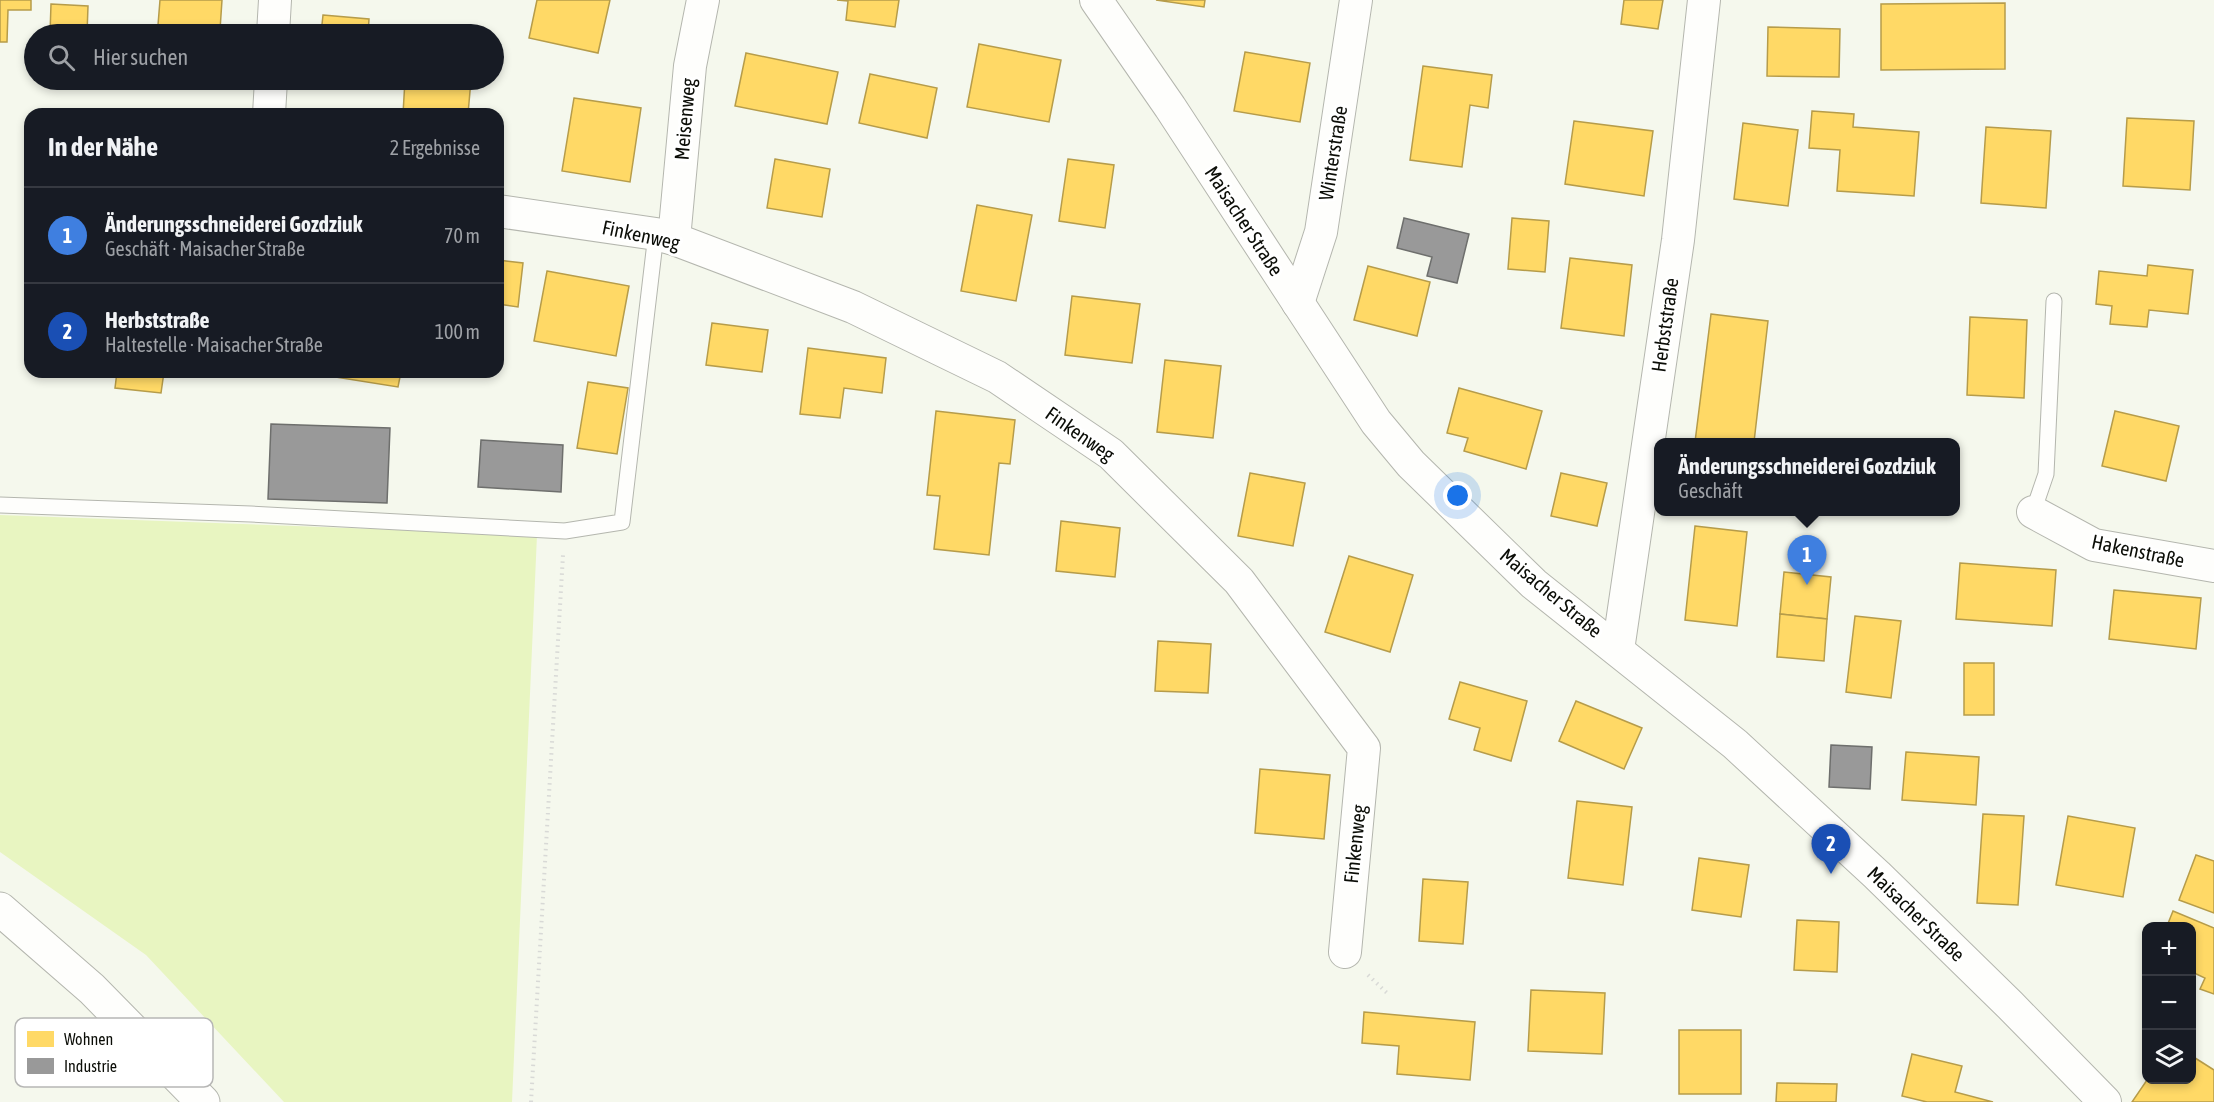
<!DOCTYPE html>
<html lang="de">
<head>
<meta charset="utf-8">
<style>
	body { margin:0; font-family:"Asap Condensed",sans-serif; background:#242831; color:#f1f3f6 }
	.controls { position:absolute; right:18px; bottom:18px; display:grid; overflow:hidden; border-radius:12px; box-shadow:0 3px 9px #0003 }
	.controls button { width:54px; height:54px; display:grid; place-items:center; padding:0; border:0; border-bottom:2px solid #363941; background:#171b24; color:#f1f3f6; font:30px sans-serif }
	.you { position:absolute; left:1458px; top:496px; width:21px; height:21px; margin:-15px; border:4px solid #fff; border-radius:50%; background:#1a73e8; box-shadow:0 0 0 9px #1a73e833 }
	.badge { display:grid; place-items:center; width:39px; height:39px; border-radius:50%; background:#aeb0af; color:#fff; font-size:20px; font-weight:700 }
	.pin { position:absolute; translate:-50% -50px; filter:drop-shadow(0 2px 3px #0008) }
	.pin::after { content:''; position:absolute; top:32px; width:21px; height:18px; background:inherit; clip-path:polygon(0 0,100% 0,50% 100%) }
	.popup { position:absolute; left:1654px; top:438px; width:306px; height:78px; box-sizing:border-box; display:grid; place-content:center; border-radius:12px; background:#171b24; filter:drop-shadow(0 2px 4px #0005); font-size:20px; white-space:nowrap; color:#9ea1a6 }
	.popup b { font-size:22px; color:#f1f3f6 }
	.popup::after { content:''; position:absolute; left:50%; top:100%; margin-left:-12px; border:12px solid transparent; border-top-color:#171b24 }
	.list { margin:0; padding:0; list-style:none }
	h2 { display:flex; justify-content:space-between; align-items:center; height:78px; margin:0; padding:0 24px; font-size:26px }
	h2 small { font-size:20px; font-weight:400; color:#9ea1a6 }
	.list li { display:grid; grid-template-columns:39px 1fr auto; gap:18px; align-items:center; box-sizing:border-box; height:96px; padding:0 24px; border-top:2px solid #363941 }
	.list b { display:block; font-size:22px; white-space:nowrap }
	.list p { margin:0; font-size:20px; white-space:nowrap; color:#9ea1a6 }
	.list em { font-size:20px; font-style:normal; color:#9ea1a6 }
	.icon { flex:none; width:33px; height:33px; fill:none; stroke:currentColor; stroke-width:2; stroke-linecap:round; stroke-linejoin:round }
	.map { position:relative; flex:none; width:2214px; height:1102px; overflow:hidden }
	.search { position:absolute; background:#171b24; box-shadow:0 3px 9px #0003; left:24px; top:24px; width:480px; height:66px; display:flex; align-items:center; gap:15px; box-sizing:border-box; padding:0 21px; border-radius:33px; color:#9ea1a6; font-size:22px }
	.panel { position:absolute; background:#171b24; box-shadow:0 3px 9px #0003; left:24px; top:108px; width:480px; height:270px; border-radius:18px }
	.map>svg:first-child { display:block }
	.green { fill:#e8f5c1 }
	.homes { fill:#ffd966; stroke:#b69c4a; stroke-width:1.5 }
	.industry { fill:#999; stroke:#6e6f6d; stroke-width:1.5 }
	.lines { fill:none; stroke-linecap:round; stroke-linejoin:round }
	.service-casing { stroke:#b4b6ae; stroke-width:17 }
	.minor-casing { stroke:#b4b6ae; stroke-width:34 }
	.secondary-casing { stroke:#b4b6ae; stroke-width:35 }
	.path { stroke:#d8d9d6; stroke-width:4; stroke-dasharray:1.5 4.5; stroke-linecap:butt }
	.service { stroke:#fefefc; stroke-width:15 }
	.minor { stroke:#fefefc; stroke-width:32 }
	.secondary { stroke:#fefefc; stroke-width:33 }
	.labels { text-anchor:middle; stroke-width:6; stroke-linejoin:round; paint-order:stroke }
	.street-label { font-size:20px; fill:#0b0d07; stroke:#fff }
	.key { fill:#fff; stroke:#b6b6b5; stroke-width:1.5 }
	.key-label { font-size:16px; fill:#0b0d07 }
</style>
</head>
<body>
<div class="map">
<svg width="2214" height="1102" viewBox="0 0 2214 1102">
	<rect width="100%" height="100%" fill="#f5f8ed"/>
	<path class="green" d="M 0,515 L 537,535 L 512,1102 L 284,1102 L 146,955 L 0,852 Z"/>
	<g class="homes">
		<path d="M 0,0 L 31,0 L 31,10 L 8,10 L 7,42 L 0,42 Z"/>
		<path d="M 160,0 L 222,0 L 220,30 L 158,25 Z"/>
		<path d="M 537,0 L 610,0 L 598,53 L 529,38 Z"/>
		<path d="M 837,0 L 899,0 L 895,27 L 846,20 L 848,1 Z"/>
		<path d="M 1156,0 L 1205,0 L 1204,7 Z"/>
		<path d="M 1624,0 L 1663,0 L 1658,29 L 1621,24 Z"/>
		<path d="M 2005,3 L 2005,69 L 1881,70 L 1881,4 Z"/>
		<path d="M 51,4 L 88,6 L 87,34 L 50,34 Z"/>
		<path d="M 323,15 L 369,19 L 368,34 L 321,34 Z"/>
		<path d="M 1768,27 L 1840,29 L 1839,77 L 1767,76 Z"/>
		<path d="M 979,44 L 1061,60 L 1049,122 L 967,107 Z"/>
		<path d="M 1245,52 L 1310,63 L 1300,122 L 1234,111 Z"/>
		<path d="M 746,53 L 838,72 L 827,124 L 735,106 Z"/>
		<path d="M 1423,66 L 1492,75 L 1488,108 L 1470,105 L 1462,167 L 1410,160 Z"/>
		<path d="M 870,74 L 937,88 L 927,138 L 859,123 Z"/>
		<path d="M 405,80 L 471,80 L 468,114 L 403,114 Z"/>
		<path d="M 574,98 L 641,108 L 630,182 L 562,171 Z"/>
		<path d="M 1812,111 L 1854,114 L 1853,127 L 1919,132 L 1914,196 L 1837,191 L 1840,150 L 1809,148 Z"/>
		<path d="M 2127,118 L 2194,121 L 2190,190 L 2123,186 Z"/>
		<path d="M 1574,121 L 1653,131 L 1644,196 L 1565,184 Z"/>
		<path d="M 1743,123 L 1798,130 L 1788,206 L 1734,199 Z"/>
		<path d="M 1986,127 L 2051,131 L 2046,208 L 1981,203 Z"/>
		<path d="M 775,159 L 830,169 L 822,217 L 767,208 Z"/>
		<path d="M 1068,159 L 1114,165 L 1105,228 L 1059,221 Z"/>
		<path d="M 977,205 L 1032,215 L 1016,301 L 961,291 Z"/>
		<path d="M 1512,218 L 1549,221 L 1545,272 L 1508,269 Z"/>
		<path d="M 1570,258 L 1632,265 L 1624,336 L 1561,328 Z"/>
		<path d="M 498,260 L 523,263 L 518,307 L 498,304 Z"/>
		<path d="M 2148,265 L 2193,270 L 2188,314 L 2149,310 L 2147,327 L 2110,324 L 2112,306 L 2096,304 L 2099,271 L 2147,276 Z"/>
		<path d="M 1368,266 L 1430,282 L 1417,336 L 1354,320 Z"/>
		<path d="M 547,271 L 629,286 L 616,356 L 534,341 Z"/>
		<path d="M 1072,296 L 1140,304 L 1132,363 L 1065,355 Z"/>
		<path d="M 1711,314 L 1768,321 L 1754,442 L 1695,442 Z"/>
		<path d="M 1970,317 L 2027,320 L 2024,398 L 1967,395 Z"/>
		<path d="M 712,323 L 768,330 L 762,372 L 706,365 Z"/>
		<path d="M 808,348 L 886,358 L 882,393 L 844,388 L 840,418 L 800,414 Z"/>
		<path d="M 1165,360 L 1221,366 L 1213,438 L 1157,432 Z"/>
		<path d="M 117,372 L 164,372 L 161,393 L 115,388 Z"/>
		<path d="M 304,372 L 401,372 L 398,387 Z"/>
		<path d="M 588,382 L 628,388 L 617,454 L 577,448 Z"/>
		<path d="M 1459,388 L 1542,411 L 1526,469 L 1464,451 L 1468,438 L 1447,433 Z"/>
		<path d="M 936,411 L 1015,420 L 1010,464 L 999,463 L 989,555 L 934,549 L 940,496 L 927,495 Z"/>
		<path d="M 2115,411 L 2179,426 L 2166,481 L 2102,466 Z"/>
		<path d="M 1250,473 L 1305,483 L 1293,546 L 1238,536 Z"/>
		<path d="M 1561,473 L 1607,483 L 1597,526 L 1551,516 Z"/>
		<path d="M 1061,521 L 1120,528 L 1115,577 L 1056,571 Z"/>
		<path d="M 1695,526 L 1747,532 L 1737,626 L 1685,620 Z"/>
		<path d="M 1349,556 L 1413,575 L 1390,652 L 1325,632 Z"/>
		<path d="M 1960,563 L 2056,570 L 2052,626 L 1956,619 Z"/>
		<path d="M 1784,572 L 1831,577 L 1827,619 L 1780,614 Z"/>
		<path d="M 2114,590 L 2201,598 L 2196,649 L 2109,639 Z"/>
		<path d="M 1780,614 L 1827,619 L 1824,661 L 1777,657 Z"/>
		<path d="M 1855,616 L 1901,621 L 1891,698 L 1846,692 Z"/>
		<path d="M 1158,641 L 1211,644 L 1208,693 L 1155,691 Z"/>
		<rect x="1964" y="663" width="30" height="52"/>
		<path d="M 1460,682 L 1527,701 L 1511,761 L 1474,750 L 1480,728 L 1449,719 Z"/>
		<path d="M 1576,701 L 1642,728 L 1624,769 L 1559,741 Z"/>
		<path d="M 1906,752 L 1979,757 L 1976,805 L 1902,800 Z"/>
		<path d="M 1260,769 L 1330,775 L 1324,839 L 1255,833 Z"/>
		<path d="M 1577,801 L 1632,807 L 1623,885 L 1568,878 Z"/>
		<path d="M 1983,814 L 2024,816 L 2018,905 L 1977,903 Z"/>
		<path d="M 2068,816 L 2135,828 L 2123,897 L 2056,885 Z"/>
		<path d="M 2196,855 L 2214,861 L 2214,913 L 2179,900 Z"/>
		<path d="M 1699,858 L 1749,865 L 1741,917 L 1692,910 Z"/>
		<path d="M 1423,879 L 1468,882 L 1463,944 L 1419,941 Z"/>
		<path d="M 2173,911 L 2214,928 L 2214,994 L 2200,989 L 2205,978 L 2192,972 L 2192,926 L 2167,926 Z"/>
		<path d="M 1797,920 L 1839,922 L 1837,972 L 1794,970 Z"/>
		<path d="M 1531,990 L 1605,993 L 1602,1054 L 1528,1051 Z"/>
		<path d="M 1364,1012 L 1475,1022 L 1470,1080 L 1397,1074 L 1399,1046 L 1362,1043 Z"/>
		<rect x="1679" y="1030" width="62" height="64"/>
		<path d="M 1912,1054 L 1962,1066 L 1955,1092 L 1993,1102 L 1927,1102 L 1902,1096 Z"/>
		<path d="M 2192,1056 L 2214,1070 L 2214,1102 L 2132,1102 L 2147,1080 L 2172,1080 L 2175,1081 L 2176,1080 L 2192,1080 Z"/>
		<path d="M 1777,1083 L 1837,1084 L 1836,1102 L 1776,1102 Z"/>
	</g>
	<g class="industry">
		<path d="M 1404,218 L 1469,234 L 1457,283 L 1427,276 L 1432,257 L 1397,248 Z"/>
		<path d="M 271,424 L 390,428 L 387,503 L 268,499 Z"/>
		<path d="M 481,440 L 563,445 L 561,492 L 478,487 Z"/>
		<path d="M 1831,745 L 1872,747 L 1870,789 L 1829,787 Z"/>
	</g>
	<g class="lines">
		<g class="service-casing">
			<g id="service">
				<path d="M 0,505 L 251,514 L 565,531 L 622,522 L 656,234"/>
				<path d="M 2033,512 L 2046,474 L 2054,301"/>
			</g>
		</g>
		<g class="minor-casing">
			<g id="minor">
				<path d="M 1096,0 L 1170,107 L 1376,422 L 1411,464 L 1534,584 L 1735,744 L 1877,875 L 2010,1005 L 2105,1102"/>
				<path d="M 273,34 L 275,0"/>
				<path d="M 269,114 L 271,80"/>
				<path d="M 498,211 L 656,234 L 674,239 L 853,307 L 997,377 L 1111,454 L 1239,581 L 1364,748 L 1345,952"/>
				<path d="M 674,239 L 690,66 L 703,0"/>
				<path d="M 1298,303 L 1321,232 L 1356,0"/>
				<path d="M 2033,512 L 2094,545 L 2214,566"/>
				<path d="M 1618,650 L 1678,240 L 1704,0"/>
			</g>
		</g>
		<g class="secondary-casing">
			<path id="secondary" d="M 0,909 L 92,989 L 203,1102"/>
		</g>
		<g class="path">
			<path d="M 1368,975 L 1387,993"/>
			<path d="M 531,1102 L 563,555"/>
		</g>
		<use href="#service" class="service"/>
		<use href="#minor" class="minor"/>
		<use href="#secondary" class="secondary"/>
	</g>
	<g class="labels">
		<g class="street-label">
			<text transform="translate(685 119) rotate(-85)" y="7">Meisenweg</text>
			<text transform="translate(1333 153) rotate(-81)" y="7">Winterstraße</text>
			<text transform="translate(1244 221) rotate(57)" y="7">Maisacher Straße</text>
			<text transform="translate(641 235) rotate(12)" y="7">Finkenweg</text>
			<text transform="translate(1665 325) rotate(-82)" y="7">Herbststraße</text>
			<text transform="translate(1080 434) rotate(35)" y="7">Finkenweg</text>
			<text transform="translate(2138 551) rotate(12)" y="7">Hakenstraße</text>
			<text transform="translate(1551 593) rotate(40)" y="7">Maisacher Straße</text>
			<text transform="translate(1355 844) rotate(-84)" y="7">Finkenweg</text>
			<text transform="translate(1916 914) rotate(44)" y="7">Maisacher Straße</text>
		</g>
	</g>
	<rect x="15" y="1018" width="198" height="69" rx="9" class="key"/>
	<rect x="27" y="1031" width="27" height="16" fill="#ffd966"/>
	<rect x="27" y="1058" width="27" height="16" fill="#999"/>
	<g class="key-label">
		<text x="64" y="1045">Wohnen</text>
		<text x="64" y="1072">Industrie</text>
	</g>
</svg>
<div class="controls">
<button>+</button>
<button>−</button>
<button><svg class="icon" aria-label="layers" viewBox="0 0 24 24"><path d="M12 4l9 5-9 5-9-5zM3 14l9 5 9-5"/></svg></button>
</div>
<div class="you"></div>
<div class="pin badge" style="left:1807px;top:585px;background:#3f7fe0">1</div>
<div class="popup"><b>Änderungsschneiderei Gozdziuk</b>Geschäft</div>
<div class="pin badge" style="left:1831px;top:874px;background:#1a4fb4">2</div>
<div class="search"><svg class="icon" aria-label="search" viewBox="0 0 24 24"><circle cx="10" cy="10" r="6"/><path d="M15 15l6 6"/></svg>Hier suchen</div>
<section class="panel">
<h2>In der Nähe<small>2 Ergebnisse</small></h2>
<ul class="list">
<li><span class="badge" style="background:#3f7fe0">1</span><div><b>Änderungsschneiderei Gozdziuk</b><p>Geschäft · Maisacher Straße</p></div><em>70 m</em></li>
<li><span class="badge" style="background:#1a4fb4">2</span><div><b>Herbststraße</b><p>Haltestelle · Maisacher Straße</p></div><em>100 m</em></li>
</ul>
</section>
</div>
</body>
</html>
